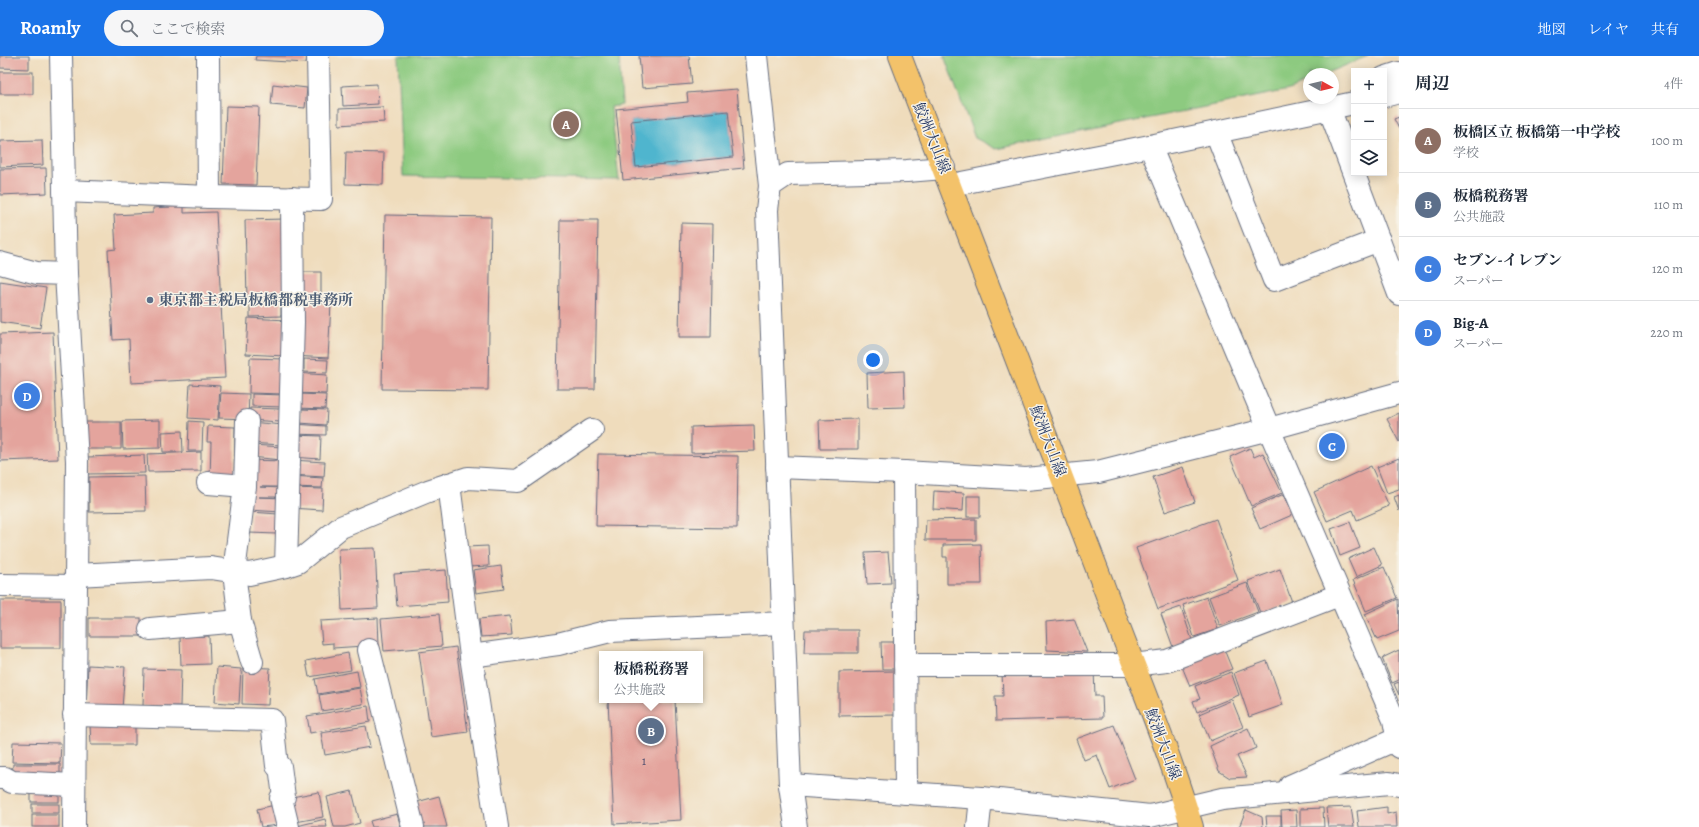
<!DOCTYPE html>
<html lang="ja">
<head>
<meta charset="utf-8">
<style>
	body { margin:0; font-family:Alegreya,"Noto Serif JP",serif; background:#f6f6f7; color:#1f2937 }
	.controls { position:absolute; right:12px; top:12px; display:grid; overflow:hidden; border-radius:0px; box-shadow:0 2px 10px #0003 }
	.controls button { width:36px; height:36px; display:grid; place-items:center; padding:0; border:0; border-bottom:1px solid #e0e1e3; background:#fff; color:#1f2937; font:20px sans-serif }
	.compass { position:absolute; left:1303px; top:12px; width:36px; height:36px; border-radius:50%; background:#fff; box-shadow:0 2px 10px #0003; rotate:98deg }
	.you { position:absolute; left:873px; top:304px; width:14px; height:14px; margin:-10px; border:3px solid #fff; border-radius:50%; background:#1a73e8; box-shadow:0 0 0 6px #1a73e833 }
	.badge { display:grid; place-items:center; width:26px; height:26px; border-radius:50%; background:#1a73e8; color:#fff; font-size:13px; font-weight:700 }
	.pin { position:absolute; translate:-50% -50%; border:2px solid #fff; box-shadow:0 1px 4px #0006 }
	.popup { position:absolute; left:599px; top:595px; width:104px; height:52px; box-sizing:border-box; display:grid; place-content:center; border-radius:0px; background:#fff; filter:drop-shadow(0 1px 3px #0005); font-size:13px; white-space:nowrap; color:#747a83 }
	.popup b { font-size:15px; color:#1f2937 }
	.popup::after { content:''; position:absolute; left:50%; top:100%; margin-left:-8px; border:8px solid transparent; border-top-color:#fff }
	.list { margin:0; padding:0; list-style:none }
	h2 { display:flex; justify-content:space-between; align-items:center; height:52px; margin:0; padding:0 16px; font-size:17px }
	h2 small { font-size:13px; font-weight:400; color:#747a83 }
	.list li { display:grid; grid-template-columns:26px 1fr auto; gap:12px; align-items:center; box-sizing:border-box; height:64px; padding:0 16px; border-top:1px solid #e0e1e3 }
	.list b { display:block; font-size:15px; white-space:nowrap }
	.list p { margin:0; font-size:13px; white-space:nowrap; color:#747a83 }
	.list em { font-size:13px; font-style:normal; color:#747a83 }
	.icon { flex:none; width:22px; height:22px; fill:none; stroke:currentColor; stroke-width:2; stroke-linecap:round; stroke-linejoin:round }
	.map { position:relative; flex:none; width:1399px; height:771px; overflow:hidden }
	header { display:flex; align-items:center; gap:24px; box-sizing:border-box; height:56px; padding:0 20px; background:#1a73e8; color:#fff }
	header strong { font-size:19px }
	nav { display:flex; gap:22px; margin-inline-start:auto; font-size:14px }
	.search { width:280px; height:36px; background:#f6f6f7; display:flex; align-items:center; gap:10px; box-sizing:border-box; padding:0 14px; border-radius:22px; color:#747a83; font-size:15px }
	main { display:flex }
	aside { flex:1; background:#fff }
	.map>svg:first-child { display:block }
	.green { fill:#8dca80; stroke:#547c6f }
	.water { fill:#50b5ce; stroke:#367296 }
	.building { fill:#e4a49d; fill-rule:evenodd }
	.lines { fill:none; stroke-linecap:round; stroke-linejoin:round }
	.minor-casing { stroke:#656c7f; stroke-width:24 }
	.major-casing { stroke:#656c7f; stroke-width:24 }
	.minor { stroke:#fff; stroke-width:22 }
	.major { stroke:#f3c26a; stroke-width:22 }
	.service-dot { fill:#5c6f8a; stroke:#f7f3e8; stroke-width:1.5 }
	.labels { text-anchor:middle; stroke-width:3; stroke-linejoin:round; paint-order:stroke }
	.number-label { font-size:13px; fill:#4d4c6e }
	.street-label { font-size:15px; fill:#1b2f5e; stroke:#f7f3e8 }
	.service-label { font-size:15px; font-weight:bold; fill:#4e5e75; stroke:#f7f3e8; text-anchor:start }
</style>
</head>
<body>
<header>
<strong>Roamly</strong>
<div class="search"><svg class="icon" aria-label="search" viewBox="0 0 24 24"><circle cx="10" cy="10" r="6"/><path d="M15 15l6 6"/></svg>ここで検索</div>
<nav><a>地図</a><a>レイヤ</a><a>共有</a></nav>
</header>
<main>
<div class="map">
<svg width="1399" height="771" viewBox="0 0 1399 771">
	<rect width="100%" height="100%" fill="#f7f3e8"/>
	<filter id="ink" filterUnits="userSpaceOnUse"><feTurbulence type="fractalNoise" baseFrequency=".025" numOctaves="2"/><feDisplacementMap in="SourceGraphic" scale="8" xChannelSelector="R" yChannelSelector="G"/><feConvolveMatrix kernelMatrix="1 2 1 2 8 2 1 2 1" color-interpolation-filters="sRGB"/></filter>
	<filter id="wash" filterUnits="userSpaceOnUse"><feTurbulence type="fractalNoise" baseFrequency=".012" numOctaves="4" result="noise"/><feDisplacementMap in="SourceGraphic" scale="16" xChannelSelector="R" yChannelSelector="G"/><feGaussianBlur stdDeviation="0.9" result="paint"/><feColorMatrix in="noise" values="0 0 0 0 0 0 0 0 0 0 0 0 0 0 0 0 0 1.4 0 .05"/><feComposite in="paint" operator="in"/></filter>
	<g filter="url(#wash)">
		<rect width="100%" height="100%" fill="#efdcbc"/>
		<g class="green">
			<path d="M 398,0 L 619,0 L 622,49 L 611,51 L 619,124 L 403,120 Z"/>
			<path d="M 944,0 L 1368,0 L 1325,18 L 1309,18 L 1309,25 L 1289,34 L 996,93 L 975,82 Z"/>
		</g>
		<path class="water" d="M 728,55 L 733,101 L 636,111 L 631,65 Z"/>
		<g id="blocks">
			<g class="building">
				<path d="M 0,0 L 29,0 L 29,13 L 0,12 Z"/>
				<path d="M 256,0 L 307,0 L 306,7 L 255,4 Z"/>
				<path d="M 639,0 L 689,0 L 692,28 L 642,32 Z"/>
				<rect x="0" y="16" width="33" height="22"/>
				<path d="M 273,28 L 307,32 L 305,52 L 271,49 Z"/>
				<path d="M 377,28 L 378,48 L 343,50 L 342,30 Z"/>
				<path d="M 737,33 L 744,112 L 623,124 L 616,53 L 688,46 L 687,37 ZM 728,55 L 733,101 L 636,111 L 631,65 Z"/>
				<path d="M 226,50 L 259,51 L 256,129 L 223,128 Z"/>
				<path d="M 383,51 L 384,66 L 339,69 L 339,53 Z"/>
				<path d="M 1399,61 L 1399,73 L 1394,63 Z"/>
				<path d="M 42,84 L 43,109 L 0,111 L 0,85 Z"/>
				<path d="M 346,96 L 384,97 L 383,129 L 345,128 Z"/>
				<path d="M 46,112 L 47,137 L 0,139 L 0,113 Z"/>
				<path d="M 184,150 L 184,157 L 216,156 L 225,322 L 131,327 L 129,283 L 113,284 L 108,194 L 116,193 L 114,159 L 153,157 L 153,152 Z"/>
				<path d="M 385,159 L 491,161 L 488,334 L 382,333 Z"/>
				<path d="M 285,163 L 288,241 L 247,242 L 245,164 Z"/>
				<path d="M 560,164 L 598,164 L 595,333 L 557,333 Z"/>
				<path d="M 681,167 L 713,168 L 711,281 L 679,281 Z"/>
				<path d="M 294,216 L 321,216 L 321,244 L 295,244 Z"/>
				<path d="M 0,225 L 46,232 L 40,272 L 0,266 Z"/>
				<path d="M 281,246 L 281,260 L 250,261 L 250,247 Z"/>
				<path d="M 296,246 L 331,248 L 328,302 L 293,300 Z"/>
				<path d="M 248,262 L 287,264 L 285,300 L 246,298 Z"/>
				<path d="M 53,276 L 58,403 L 0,405 L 0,278 Z"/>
				<path d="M 250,302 L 284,303 L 283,338 L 249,337 Z"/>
				<path d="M 304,303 L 328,304 L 327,317 L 304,316 Z"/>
				<path d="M 904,315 L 905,351 L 868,352 L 867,317 Z"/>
				<path d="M 294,317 L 327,319 L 326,338 L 293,337 Z"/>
				<path d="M 190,328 L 220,330 L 218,364 L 188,362 Z"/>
				<path d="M 221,337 L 249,338 L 248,363 L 219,362 Z"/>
				<path d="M 252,338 L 284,339 L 283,351 L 252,350 Z"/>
				<path d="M 299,338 L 326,339 L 325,353 L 298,352 Z"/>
				<path d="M 250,352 L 280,353 L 280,366 L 250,364 Z"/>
				<path d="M 301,353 L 327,354 L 326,369 L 300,367 Z"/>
				<path d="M 1399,357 L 1399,386 L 1387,363 Z"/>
				<path d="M 858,363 L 858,393 L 820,393 L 819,364 Z"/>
				<path d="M 160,364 L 160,392 L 123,393 L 122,365 Z"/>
				<path d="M 189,365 L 203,366 L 202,395 L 188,395 Z"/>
				<path d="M 86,366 L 121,366 L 121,393 L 85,393 Z"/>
				<path d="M 250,366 L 283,369 L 282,389 L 248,387 Z"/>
				<path d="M 292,368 L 326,370 L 326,379 L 292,378 Z"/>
				<path d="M 754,369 L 755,395 L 691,397 L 691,371 Z"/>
				<path d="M 208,370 L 235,371 L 234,424 L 210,423 L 211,386 L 207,386 Z"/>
				<path d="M 182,375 L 183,396 L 163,396 L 162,376 Z"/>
				<path d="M 293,379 L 321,380 L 320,403 L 292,401 Z"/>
				<path d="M 252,389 L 282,391 L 281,404 L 251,401 Z"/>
				<path d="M 1250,392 L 1254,401 L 1263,397 L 1282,437 L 1251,450 L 1230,401 Z"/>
				<path d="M 201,396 L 201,415 L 148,416 L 147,398 Z"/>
				<path d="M 598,398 L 738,400 L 737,472 L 596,470 Z"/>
				<path d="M 144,399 L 145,417 L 88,418 L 87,401 Z"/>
				<path d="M 1399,402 L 1399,433 L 1387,437 L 1377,411 Z"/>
				<path d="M 248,404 L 283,405 L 282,431 L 260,431 L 282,432 L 282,441 L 259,441 L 282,442 L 281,456 L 249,454 Z"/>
				<path d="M 291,404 L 325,406 L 324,421 L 290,419 Z"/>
				<path d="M 1371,410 L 1389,450 L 1357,464 L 1353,454 L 1327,465 L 1314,436 Z"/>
				<path d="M 1183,411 L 1195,446 L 1165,456 L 1153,421 Z"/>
				<path d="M 145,420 L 146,455 L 89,456 L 89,421 Z"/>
				<path d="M 291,420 L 323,422 L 322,432 L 291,431 Z"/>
				<path d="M 291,432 L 323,433 L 322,454 L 290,452 Z"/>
				<path d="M 934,435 L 964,437 L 963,455 L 933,453 Z"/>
				<path d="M 1284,438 L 1292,459 L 1260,473 L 1251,452 Z"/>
				<path d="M 1399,439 L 1399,455 L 1394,441 Z"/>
				<rect x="967" y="440" width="13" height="21"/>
				<path d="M 251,456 L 278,458 L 277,478 L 249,477 Z"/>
				<path d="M 976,463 L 976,484 L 925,484 L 926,464 Z"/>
				<path d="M 1216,463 L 1238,524 L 1158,553 L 1136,492 Z"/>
				<path d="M 1350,466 L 1360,492 L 1340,500 L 1331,473 Z"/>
				<path d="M 981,488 L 982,528 L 947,528 L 947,501 L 943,501 L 943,489 Z"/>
				<path d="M 488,490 L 489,510 L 467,511 L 466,491 Z"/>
				<path d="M 1374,491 L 1382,509 L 1356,521 L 1348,503 Z"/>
				<path d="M 375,492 L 378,552 L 342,554 L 339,493 Z"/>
				<path d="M 888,496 L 891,527 L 867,528 L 865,497 Z"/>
				<path d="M 501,510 L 504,533 L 476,537 L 473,514 Z"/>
				<path d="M 1384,511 L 1397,542 L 1366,555 L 1353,524 Z"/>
				<path d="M 1280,513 L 1292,546 L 1261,559 L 1248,525 Z"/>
				<path d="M 446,514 L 448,546 L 397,550 L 394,518 Z"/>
				<path d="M 1247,527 L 1258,556 L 1220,570 L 1209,541 Z"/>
				<path d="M 1207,541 L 1218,573 L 1194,581 L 1183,549 Z"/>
				<path d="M 1398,543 L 1399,575 L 1377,584 L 1365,558 Z"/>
				<rect x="0" y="544" width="61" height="48"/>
				<path d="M 1181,551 L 1192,584 L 1173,591 L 1161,558 Z"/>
				<path d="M 439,558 L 442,590 L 384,595 L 381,563 Z"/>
				<path d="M 510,560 L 512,579 L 481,581 L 479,563 Z"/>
				<rect x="89" y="562" width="52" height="18"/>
				<path d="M 378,562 L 379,589 L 333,592 L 333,587 L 322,588 L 320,565 Z"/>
				<path d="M 1074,563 L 1087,596 L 1047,594 L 1046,566 Z"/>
				<path d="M 805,574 L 858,574 L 858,597 L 804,597 Z"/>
				<path d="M 209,580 L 210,608 L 181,609 L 180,581 Z"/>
				<path d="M 881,586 L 899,586 L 900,613 L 882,613 Z"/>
				<path d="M 456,591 L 468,676 L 431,681 L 419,596 Z"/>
				<path d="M 1223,591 L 1232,613 L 1190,630 L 1181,608 Z"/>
				<path d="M 1399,594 L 1399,624 L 1392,627 L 1382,602 Z"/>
				<path d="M 348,597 L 351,614 L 309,621 L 306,605 Z"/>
				<path d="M 1267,605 L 1283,649 L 1249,661 L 1234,617 Z"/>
				<path d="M 88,609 L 125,611 L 122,653 L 86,652 Z"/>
				<path d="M 217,611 L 241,613 L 239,648 L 215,646 Z"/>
				<path d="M 243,611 L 270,612 L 268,649 L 242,648 Z"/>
				<path d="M 144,613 L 181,614 L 180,650 L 143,650 Z"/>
				<path d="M 1094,614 L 1095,640 L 1102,640 L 1103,662 L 996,665 L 995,640 L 1003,640 L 1002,617 Z"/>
				<path d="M 357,615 L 360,631 L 318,638 L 315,623 Z"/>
				<path d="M 895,615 L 895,659 L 839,660 L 839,616 Z"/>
				<path d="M 1231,616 L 1239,639 L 1197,656 L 1193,645 L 1200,643 L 1195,630 Z"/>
				<path d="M 1399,626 L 1399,639 L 1394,628 Z"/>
				<path d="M 360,632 L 363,648 L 322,655 L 319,639 Z"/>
				<path d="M 608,644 L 675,644 L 681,764 L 614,768 Z"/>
				<path d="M 1232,644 L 1243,671 L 1210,685 L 1199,658 Z"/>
				<path d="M 368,650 L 370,666 L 310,677 L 307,660 Z"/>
				<path d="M 135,668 L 135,689 L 91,689 L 90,669 Z"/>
				<path d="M 1114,669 L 1135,723 L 1110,733 L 1097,699 L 1084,704 L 1076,683 Z"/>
				<path d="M 366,670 L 370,691 L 325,699 L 321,677 Z"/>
				<path d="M 1248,672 L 1256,692 L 1237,700 L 1247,721 L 1230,722 L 1219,715 L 1210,690 Z"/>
				<path d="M 13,686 L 61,687 L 60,707 L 12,706 Z"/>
				<path d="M 13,708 L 60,708 L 60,724 L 12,724 Z"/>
				<rect x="31" y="731" width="28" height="15"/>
				<path d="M 352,735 L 360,767 L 345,771 L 334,771 L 327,741 Z"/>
				<path d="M 319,736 L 323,761 L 290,767 L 286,742 Z"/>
				<path d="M 439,740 L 447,771 L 419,771 L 413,747 Z"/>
				<rect x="32" y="748" width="27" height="9"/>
				<path d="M 275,749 L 279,769 L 261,771 L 257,753 Z"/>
				<path d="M 1351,751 L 1354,771 L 1328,771 L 1326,752 Z"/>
				<path d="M 1387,751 L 1387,758 L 1396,756 L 1397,771 L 1359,771 L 1357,755 Z"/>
				<path d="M 1323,752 L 1324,771 L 1300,771 L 1300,753 Z"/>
				<path d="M 1246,754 L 1262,761 L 1263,771 L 1239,771 Z"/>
				<path d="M 1296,754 L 1297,771 L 1282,771 L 1281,755 Z"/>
				<path d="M 397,758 L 401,771 L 372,771 L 370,765 Z"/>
				<rect x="32" y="759" width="27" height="12"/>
				<path d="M 1266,760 L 1281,760 L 1281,771 L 1267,771 Z"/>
				<path d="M 325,763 L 327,771 L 297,771 L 297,770 Z"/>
			</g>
		</g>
	</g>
	<g filter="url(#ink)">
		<use href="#blocks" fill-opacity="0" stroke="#656c7f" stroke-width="1"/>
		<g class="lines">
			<g class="minor-casing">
				<g id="minor">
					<path d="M 61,0 L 66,218 L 77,405 L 74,771"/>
					<path d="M 208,0 L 209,141"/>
					<path d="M 756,0 L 770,130"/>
					<path d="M 1384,22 L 1399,17"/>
					<path d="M 1384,40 L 1399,36"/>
					<path d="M 1329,52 L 1399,238"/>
					<path d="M 1216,76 L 1274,224 L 1379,184"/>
					<path d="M 1150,90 L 1269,373 L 1394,664 L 1399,691"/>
					<path d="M 951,129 L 1150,90 L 1354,47"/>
					<path d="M 64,135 L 209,141 L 321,143 L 318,0"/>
					<path d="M 0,207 L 37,217 L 66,218"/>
					<path d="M 777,411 L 904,416 L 1026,423 L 1098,416 L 1269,373 L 1399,337"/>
					<path d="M 904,416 L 906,737"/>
					<path d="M 208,427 L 245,430 L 247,365"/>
					<path d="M 449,428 L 471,600 L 497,771"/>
					<path d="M 245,430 L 234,516 L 240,565 L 252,606"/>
					<path d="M 286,510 L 293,266 L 292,142"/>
					<path d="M 76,519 L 211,512 L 249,518 L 286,510 L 298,506 L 341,471 L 428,435 L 468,422 L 518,425 L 592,374"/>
					<path d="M 0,529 L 76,530"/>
					<path d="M 150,573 L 240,565"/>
					<path d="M 369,594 L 413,771"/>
					<path d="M 471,600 L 558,588 L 610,575 L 783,567"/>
					<path d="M 905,609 L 1132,609 L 1167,605 L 1339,539"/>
					<path d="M 74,659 L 272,664 L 277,710 L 280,710 L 284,741 L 281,742 L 288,771"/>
					<path d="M 0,722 L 5,722 L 12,726 L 74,729"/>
					<path d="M 790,729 L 981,742 L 1150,760 L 1222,743 L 1389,727 L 1399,729"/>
					<path d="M 1290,730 L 1399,682"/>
					<path d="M 796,771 L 790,729 L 767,154 L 770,130 L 788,118 L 907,115 L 944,112"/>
					<path d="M 978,771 L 981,742"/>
				</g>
			</g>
			<g class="major-casing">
				<path id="major" d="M 900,0 C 968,175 1036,350 1102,526 C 1132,607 1167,688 1192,771"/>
			</g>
			<use href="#minor" class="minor"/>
			<use href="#major" class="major"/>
		</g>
	</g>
	<circle class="service-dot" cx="150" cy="244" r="4"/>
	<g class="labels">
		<g class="number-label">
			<text x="644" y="709">1</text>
		</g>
		<g class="street-label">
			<text transform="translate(932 82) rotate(68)" y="5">鮫洲大山線</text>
			<text transform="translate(1048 385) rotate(69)" y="5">鮫洲大山線</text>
			<text transform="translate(1163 688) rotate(69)" y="5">鮫洲大山線</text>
		</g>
		<g class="service-label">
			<text x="158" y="249">東京都主税局板橋都税事務所</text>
		</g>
	</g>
</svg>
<div class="controls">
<button>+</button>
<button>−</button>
<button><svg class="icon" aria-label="layers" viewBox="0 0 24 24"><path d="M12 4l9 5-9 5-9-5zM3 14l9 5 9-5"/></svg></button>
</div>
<svg class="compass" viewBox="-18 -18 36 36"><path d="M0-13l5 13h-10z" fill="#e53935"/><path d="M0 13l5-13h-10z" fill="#747a83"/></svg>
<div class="you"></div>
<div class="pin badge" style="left:566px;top:68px;background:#8d6e63">A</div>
<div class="pin badge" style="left:651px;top:675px;background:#5c6f8a">B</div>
<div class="popup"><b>板橋税務署</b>公共施設</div>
<div class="pin badge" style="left:1332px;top:390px;background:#3f7fe0">C</div>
<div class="pin badge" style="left:27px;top:340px;background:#3f7fe0">D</div>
</div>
<aside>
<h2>周辺<small>4件</small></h2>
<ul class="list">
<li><span class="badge" style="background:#8d6e63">A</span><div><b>板橋区立 板橋第一中学校</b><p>学校</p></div><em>100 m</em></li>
<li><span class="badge" style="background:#5c6f8a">B</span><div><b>板橋税務署</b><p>公共施設</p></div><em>110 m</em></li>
<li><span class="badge" style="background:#3f7fe0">C</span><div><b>セブン-イレブン</b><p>スーパー</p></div><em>120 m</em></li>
<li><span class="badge" style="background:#3f7fe0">D</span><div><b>Big-A</b><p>スーパー</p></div><em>220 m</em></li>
</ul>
</aside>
</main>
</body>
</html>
